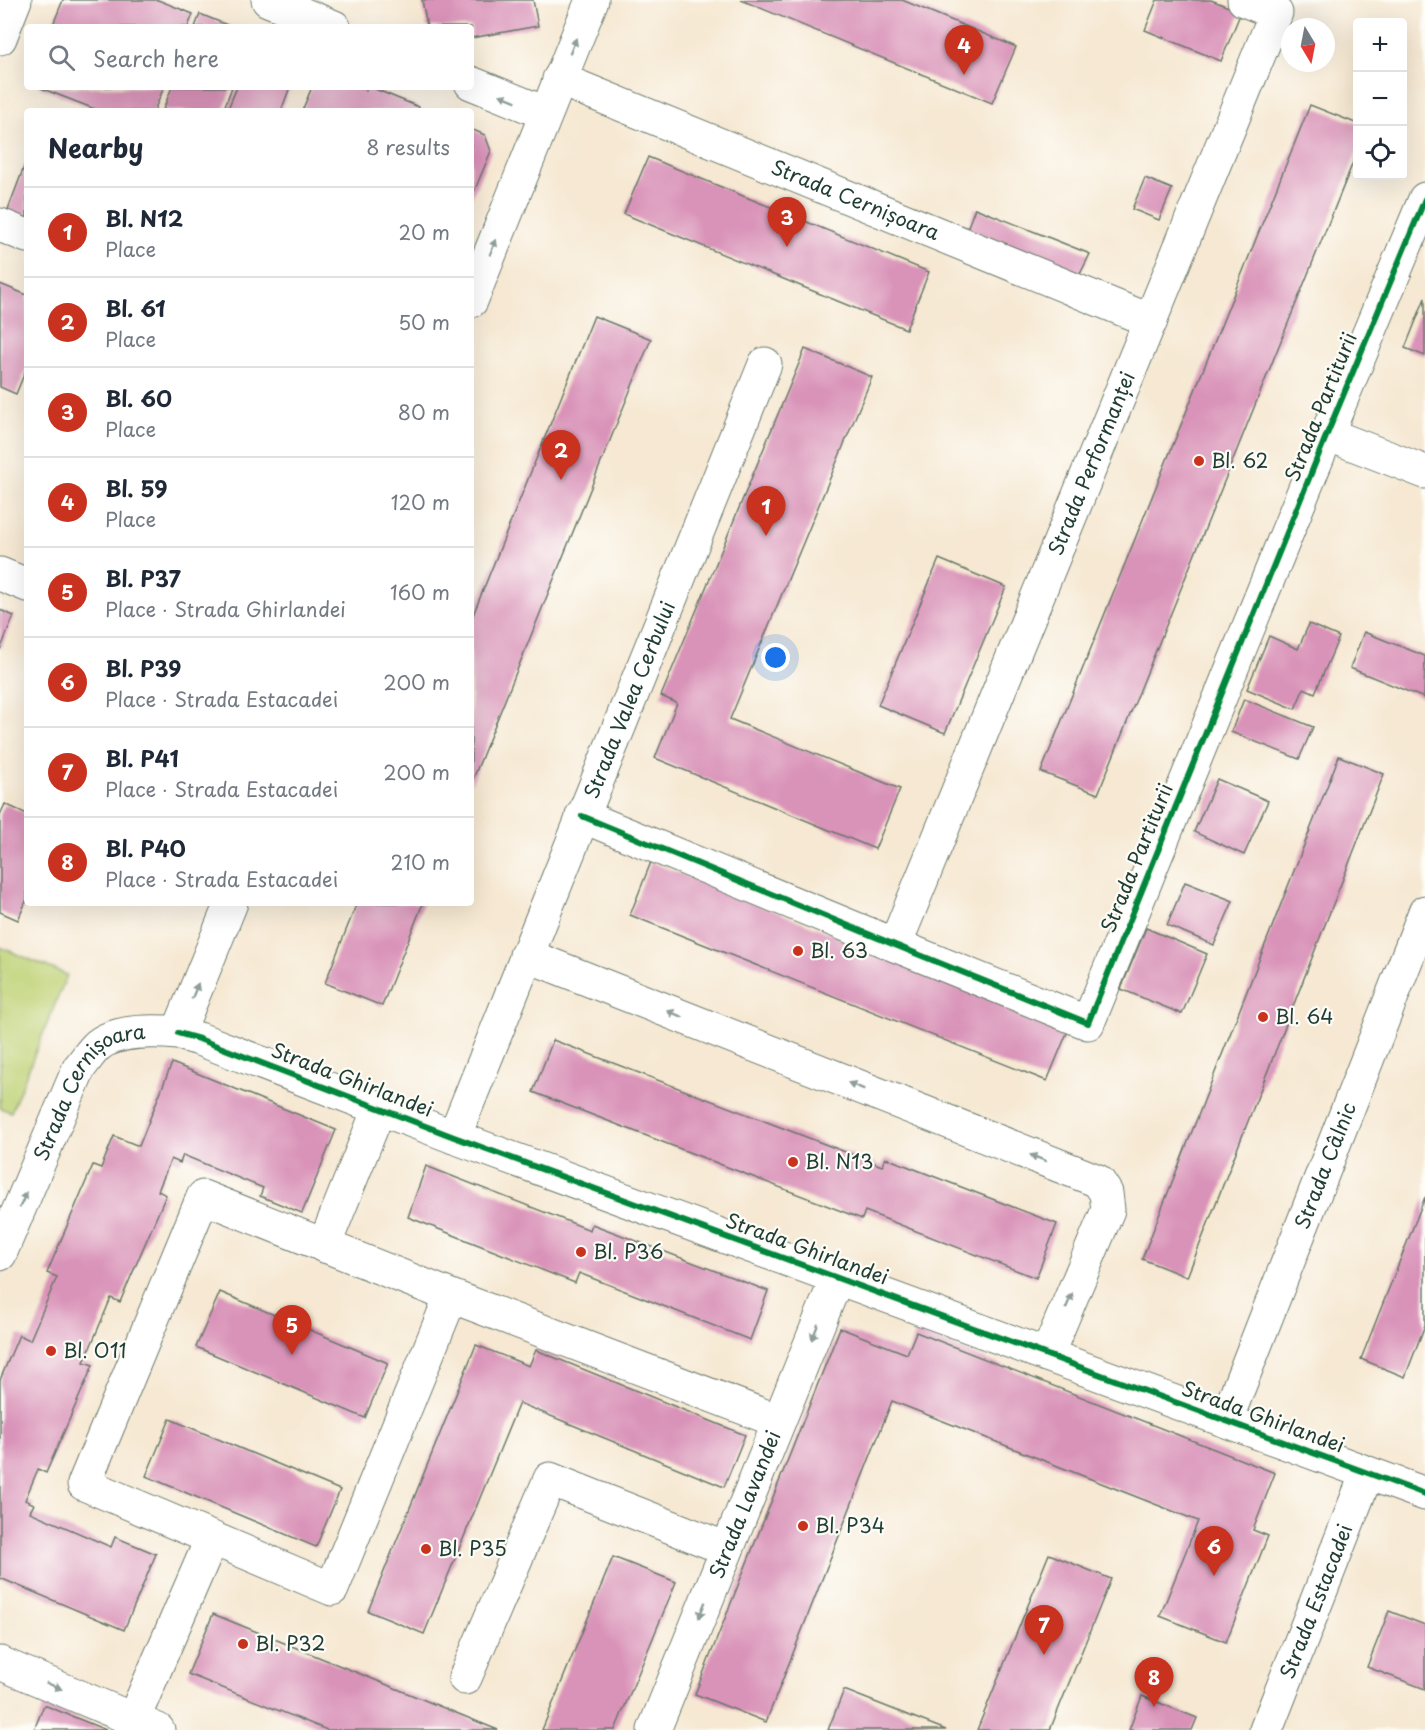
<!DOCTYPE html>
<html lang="en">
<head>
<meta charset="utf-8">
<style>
	body { margin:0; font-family:"Playpen Sans",sans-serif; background:#f2f2f3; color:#1f2937 }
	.controls { position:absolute; right:18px; top:18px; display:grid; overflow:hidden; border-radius:6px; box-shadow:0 6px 24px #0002 }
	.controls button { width:54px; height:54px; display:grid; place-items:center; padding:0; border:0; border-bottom:2px solid #e0e1e3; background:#fff; color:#1f2937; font:30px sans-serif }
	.compass { position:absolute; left:1281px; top:18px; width:54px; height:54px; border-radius:50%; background:#fff; box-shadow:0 6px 24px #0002; rotate:170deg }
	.you { position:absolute; left:776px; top:658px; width:21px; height:21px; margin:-15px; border:4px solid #fff; border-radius:50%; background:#1a73e8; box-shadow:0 0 0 9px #1a73e833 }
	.badge { display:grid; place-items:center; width:39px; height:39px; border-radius:50%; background:#c8321e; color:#fff; font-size:20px; font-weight:700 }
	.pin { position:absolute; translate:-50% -50px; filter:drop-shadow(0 2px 3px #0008) }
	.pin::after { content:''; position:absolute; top:32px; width:21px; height:18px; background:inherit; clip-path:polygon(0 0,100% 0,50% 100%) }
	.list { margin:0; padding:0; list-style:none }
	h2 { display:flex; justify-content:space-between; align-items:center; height:78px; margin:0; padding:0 24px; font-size:26px }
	h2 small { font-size:20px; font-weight:400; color:#747a83 }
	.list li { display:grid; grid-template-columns:39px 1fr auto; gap:18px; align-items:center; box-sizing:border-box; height:90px; padding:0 24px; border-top:2px solid #e0e1e3 }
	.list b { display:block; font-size:22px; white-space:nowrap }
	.list p { margin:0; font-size:20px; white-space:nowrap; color:#747a83 }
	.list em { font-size:20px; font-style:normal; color:#747a83 }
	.icon { flex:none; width:33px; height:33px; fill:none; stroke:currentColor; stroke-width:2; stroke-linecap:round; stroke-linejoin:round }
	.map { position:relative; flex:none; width:1425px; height:1730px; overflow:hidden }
	.search { position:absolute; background:#fff; box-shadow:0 6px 24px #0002; left:24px; top:24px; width:450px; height:66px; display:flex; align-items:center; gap:15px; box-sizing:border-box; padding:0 21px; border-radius:6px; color:#747a83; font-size:22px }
	.panel { position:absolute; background:#fff; box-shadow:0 6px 24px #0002; left:24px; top:108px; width:450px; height:798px; border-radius:6px }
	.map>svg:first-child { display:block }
	.green { fill:#bed275; stroke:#6e8854; stroke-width:1.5 }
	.building { fill:#d992b8 }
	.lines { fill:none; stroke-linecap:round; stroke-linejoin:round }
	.minor-casing { stroke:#6a796b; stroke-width:35 }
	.major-casing { stroke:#6a796b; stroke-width:35 }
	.minor { stroke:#fff; stroke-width:33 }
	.major { stroke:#fff; stroke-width:33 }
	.cycleway-casing { stroke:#fdfcf7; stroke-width:10 }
	.cycleway { stroke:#00873e; stroke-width:6 }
	.oneway { fill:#8f9e9a }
	.poi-dot { fill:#c8321e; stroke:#fdfcf7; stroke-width:2 }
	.labels { text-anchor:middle; stroke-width:4.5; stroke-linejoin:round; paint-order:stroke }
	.street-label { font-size:20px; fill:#1f3d34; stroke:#fdfcf7 }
	.poi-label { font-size:20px; fill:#1f3d34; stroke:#fdfcf7; text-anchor:start }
</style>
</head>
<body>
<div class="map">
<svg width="1425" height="1730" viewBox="0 0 1425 1730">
	<rect width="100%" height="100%" fill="#fdfcf7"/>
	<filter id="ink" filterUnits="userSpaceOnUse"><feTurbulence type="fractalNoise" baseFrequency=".0167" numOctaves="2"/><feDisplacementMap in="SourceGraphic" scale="12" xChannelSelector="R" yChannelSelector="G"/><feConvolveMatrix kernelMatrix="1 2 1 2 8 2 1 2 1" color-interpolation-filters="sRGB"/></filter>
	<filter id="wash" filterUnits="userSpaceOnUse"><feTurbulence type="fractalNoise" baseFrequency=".008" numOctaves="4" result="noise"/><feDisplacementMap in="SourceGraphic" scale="24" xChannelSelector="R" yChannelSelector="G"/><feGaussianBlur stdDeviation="1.35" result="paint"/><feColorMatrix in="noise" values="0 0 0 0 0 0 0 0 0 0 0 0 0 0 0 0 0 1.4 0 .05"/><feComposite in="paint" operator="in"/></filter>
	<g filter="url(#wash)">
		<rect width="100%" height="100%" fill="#f6e8d2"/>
		<path class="green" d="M 0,947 L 67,975 L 11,1112 L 0,1108 Z"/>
		<g id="blocks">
			<g class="building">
				<path d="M 63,0 L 158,0 L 193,14 L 188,27 L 52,27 Z"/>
				<path d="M 422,0 L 533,0 L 538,26 L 471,38 L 471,27 L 427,27 Z"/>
				<path d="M 741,0 L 902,0 L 1016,47 L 992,103 Z"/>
				<path d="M 1157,0 L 1211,0 L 1241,12 L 1221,61 L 1145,30 Z"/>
				<path d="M 200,14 L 232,27 L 195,27 Z"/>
				<path d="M 38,87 L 164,87 L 154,111 L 100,111 Z"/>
				<path d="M 172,87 L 232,87 L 223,111 L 166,111 L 163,110 Z"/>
				<path d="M 237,87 L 290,87 L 281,111 L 227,111 Z"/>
				<path d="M 312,87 L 359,87 L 366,90 L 367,87 L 370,87 L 419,107 L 418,111 L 302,111 Z"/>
				<path d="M 1310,105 L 1358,124 L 1358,150 L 1098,794 L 1041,772 Z"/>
				<path d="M 471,129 L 485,135 L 491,151 L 471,199 Z"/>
				<path d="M 648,157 L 929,272 L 906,329 L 624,214 Z"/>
				<path d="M 27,159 L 27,219 L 7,212 Z"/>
				<path d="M 1145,178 L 1172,189 L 1159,220 L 1132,209 Z"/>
				<path d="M 975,208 L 1090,254 L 1080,274 L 967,229 Z"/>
				<path d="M 0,284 L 27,295 L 27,367 L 16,394 L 0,387 Z"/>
				<path d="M 1425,298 L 1425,356 L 1405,348 Z"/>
				<path d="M 594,316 L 651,339 L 471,784 L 471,620 Z"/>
				<path d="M 805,349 L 872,377 L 730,719 L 900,789 L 875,849 L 655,758 L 677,703 L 661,696 Z"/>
				<path d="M 939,559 L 1006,587 L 945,733 L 878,705 Z"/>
				<path d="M 0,610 L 14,616 L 0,650 Z"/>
				<path d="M 1309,624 L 1339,637 L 1315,693 L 1304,688 L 1295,709 L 1247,689 L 1269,636 L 1298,649 Z"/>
				<path d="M 1364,632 L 1425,656 L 1424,698 L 1350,668 Z"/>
				<path d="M 1244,699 L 1313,727 L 1299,759 L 1231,732 Z"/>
				<path d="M 1339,756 L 1384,774 L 1187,1277 L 1142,1259 Z"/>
				<path d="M 1217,779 L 1268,801 L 1244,855 L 1194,832 Z"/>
				<path d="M 5,804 L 27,814 L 27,899 L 18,920 L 0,912 L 0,815 Z"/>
				<path d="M 651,862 L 1069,1028 L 1047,1081 L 630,915 Z"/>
				<path d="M 1185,882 L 1233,901 L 1214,945 L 1167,925 Z"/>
				<path d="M 357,903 L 423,903 L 382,1006 L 325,983 Z"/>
				<path d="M 1146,928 L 1207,954 L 1182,1014 L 1121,989 Z"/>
				<path d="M 553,1040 L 882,1166 L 886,1158 L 1057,1224 L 1036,1278 L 865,1211 L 862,1219 L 533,1092 Z"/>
				<path d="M 172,1063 L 336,1130 L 302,1213 L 260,1196 L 263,1188 L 183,1155 L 180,1163 L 171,1159 L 158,1191 L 166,1195 L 120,1302 L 111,1298 L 84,1362 L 93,1365 L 46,1473 L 38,1469 L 25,1500 L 34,1504 L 30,1512 L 111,1547 L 115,1537 L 156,1554 L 124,1630 L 0,1578 L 0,1380 L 19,1335 L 30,1340 L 57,1277 L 47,1273 L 93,1165 L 101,1168 L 114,1136 L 139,1146 Z"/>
				<path d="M 426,1166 L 590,1230 L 592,1224 L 768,1291 L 750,1340 L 579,1273 L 575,1283 L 408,1217 Z"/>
				<path d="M 1425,1197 L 1425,1325 L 1405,1377 L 1361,1359 Z"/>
				<path d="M 220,1292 L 388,1363 L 365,1418 L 196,1347 Z"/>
				<path d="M 840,1328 L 907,1354 L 916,1332 L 1275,1473 L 1253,1530 L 1268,1536 L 1226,1642 L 1160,1616 L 1198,1521 L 892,1401 L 766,1722 L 695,1694 Z"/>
				<path d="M 476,1345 L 529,1366 L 536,1350 L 745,1435 L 724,1487 L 519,1403 L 424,1634 L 368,1611 Z"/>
				<path d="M 170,1419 L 340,1490 L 316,1547 L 146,1476 Z"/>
				<path d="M 1049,1554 L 1111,1579 L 1050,1730 L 977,1730 Z"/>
				<path d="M 613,1557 L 676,1582 L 615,1730 L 542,1730 Z"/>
				<path d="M 1389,1611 L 1425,1625 L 1425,1689 L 1367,1667 Z"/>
				<path d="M 213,1614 L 498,1730 L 327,1730 L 188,1674 Z"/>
				<path d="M 844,1690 L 946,1730 L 828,1730 Z"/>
				<path d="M 1142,1696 L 1197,1718 L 1192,1730 L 1129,1730 Z"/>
				<path d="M 44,1705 L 106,1730 L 34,1730 Z"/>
			</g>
		</g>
	</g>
	<g filter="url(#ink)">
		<use href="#blocks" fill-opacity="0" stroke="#6a796b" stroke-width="1.5"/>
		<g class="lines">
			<g class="minor-casing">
				<g id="minor">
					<path d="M 268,0 L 334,27"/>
					<path id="s1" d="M 559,79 L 1151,321"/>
					<path d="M 471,83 L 545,113"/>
					<path d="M 0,225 L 27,236"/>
					<path d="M 471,301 L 592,0"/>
					<path d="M 1327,434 L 1425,472"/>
					<path d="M 0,574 L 27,585"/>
					<path d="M 582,816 L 895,945 L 1088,1023 L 1327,434 L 1425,199"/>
					<path id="s2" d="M 895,945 L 1276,13 L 1244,0"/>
					<path d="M 526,955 L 1098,1181 L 1106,1193 L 1108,1210 L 1047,1355"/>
					<path d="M 178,1033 L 199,1039 L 454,1137 L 1425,1494"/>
					<path id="s3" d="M 454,1137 L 765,364"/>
					<path d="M 324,1246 L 379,1109"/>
					<path id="s4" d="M 0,1254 L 79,1068 C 85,1061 91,1051 98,1045 C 117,1030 155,1031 178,1033 L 231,903"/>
					<path d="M 451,1296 L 332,1589 L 84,1484 L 203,1197 L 451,1296 L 778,1421"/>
					<path id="s5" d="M 1226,1420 L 1425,912"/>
					<path d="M 0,1663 L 158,1730"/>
					<path d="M 465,1678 L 550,1479 L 727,1549"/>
					<path d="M 133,1720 L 212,1538"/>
					<path id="s6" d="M 654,1730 L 837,1278"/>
					<path id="s7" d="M 1266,1730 L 1367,1473"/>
				</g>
			</g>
			<g class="major-casing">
				<path id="major" d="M 0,38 L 15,0"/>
			</g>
			<use href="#minor" class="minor"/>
			<use href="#major" class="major"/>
			<g class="cycleway-casing">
				<g id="cycleway">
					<path d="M 582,816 L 895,945 L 1088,1023 L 1327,434 L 1425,199"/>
					<path d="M 178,1033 L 199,1039 L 454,1137 L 1425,1494"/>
				</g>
			</g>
			<use href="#cycleway" class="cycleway"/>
		</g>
		<defs><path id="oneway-solid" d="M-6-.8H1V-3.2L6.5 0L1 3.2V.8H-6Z" transform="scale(1.5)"/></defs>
		<g class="oneway">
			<use href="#oneway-solid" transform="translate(573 46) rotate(-68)"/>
			<use href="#oneway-solid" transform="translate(508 98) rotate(-158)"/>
			<use href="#oneway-solid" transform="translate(493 247) rotate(-68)"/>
			<use href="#oneway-solid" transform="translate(195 991) rotate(-68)"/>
			<use href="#oneway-solid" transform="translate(675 1014) rotate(-158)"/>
			<use href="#oneway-solid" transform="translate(856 1086) rotate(-158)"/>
			<use href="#oneway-solid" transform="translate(1038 1158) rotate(-158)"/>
			<use href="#oneway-solid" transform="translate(23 1200) rotate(-67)"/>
			<use href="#oneway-solid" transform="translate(1069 1301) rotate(-67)"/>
			<use href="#oneway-solid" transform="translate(815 1332) rotate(112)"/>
			<use href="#oneway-solid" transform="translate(702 1610) rotate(112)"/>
			<use href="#oneway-solid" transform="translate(54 1686) rotate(23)"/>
		</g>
	</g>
	<g class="poi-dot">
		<circle cx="1199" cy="461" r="6"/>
		<circle cx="798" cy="951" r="6"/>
		<circle cx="1263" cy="1017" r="6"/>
		<circle cx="793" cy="1162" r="6"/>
		<circle cx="581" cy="1252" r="6"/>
		<circle cx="51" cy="1351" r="6"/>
		<circle cx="803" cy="1526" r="6"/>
		<circle cx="426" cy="1549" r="6"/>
		<circle cx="243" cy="1644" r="6"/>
	</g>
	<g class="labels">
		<g class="street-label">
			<text dy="7" stroke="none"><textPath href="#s1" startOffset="320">Strada Cernișoara</textPath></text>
			<text transform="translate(1321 407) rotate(-68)" y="7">Strada Partiturii</text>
			<text dy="7" stroke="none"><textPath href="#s2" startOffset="520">Strada Performanței</textPath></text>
			<text dy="7" stroke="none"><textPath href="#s3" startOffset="471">Strada Valea Cerbului</textPath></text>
			<text transform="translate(1137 858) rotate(-68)" y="7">Strada Partiturii</text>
			<text transform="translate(352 1080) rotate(21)" y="7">Strada Ghirlandei</text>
			<text dy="7" stroke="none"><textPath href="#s4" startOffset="192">Strada Cernișoara</textPath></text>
			<text dy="7" stroke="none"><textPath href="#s5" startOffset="273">Strada Câlnic</textPath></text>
			<text transform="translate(807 1249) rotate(20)" y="7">Strada Ghirlandei</text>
			<text transform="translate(1263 1417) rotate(20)" y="7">Strada Ghirlandei</text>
			<text dy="7" stroke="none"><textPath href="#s6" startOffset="243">Strada Lavandei</textPath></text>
			<text dy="7" stroke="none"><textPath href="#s7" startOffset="138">Strada Estacadei</textPath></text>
		</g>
		<g class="poi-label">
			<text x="1211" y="468">Bl. 62</text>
			<text x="810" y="958">Bl. 63</text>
			<text x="1275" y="1024">Bl. 64</text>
			<text x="805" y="1169">Bl. N13</text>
			<text x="593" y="1259">Bl. P36</text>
			<text x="63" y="1358">Bl. O11</text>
			<text x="815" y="1533">Bl. P34</text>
			<text x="438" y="1556">Bl. P35</text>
			<text x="255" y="1651">Bl. P32</text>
		</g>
	</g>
</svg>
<div class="controls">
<button>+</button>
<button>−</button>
<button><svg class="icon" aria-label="locate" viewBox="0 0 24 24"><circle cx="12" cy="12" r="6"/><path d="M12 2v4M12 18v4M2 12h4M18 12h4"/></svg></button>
</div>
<svg class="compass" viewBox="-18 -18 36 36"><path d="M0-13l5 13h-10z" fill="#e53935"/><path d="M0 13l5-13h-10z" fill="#747a83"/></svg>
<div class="you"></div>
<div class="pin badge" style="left:766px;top:536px">1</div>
<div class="pin badge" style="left:561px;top:480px">2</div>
<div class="pin badge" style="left:787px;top:247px">3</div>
<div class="pin badge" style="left:964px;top:75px">4</div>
<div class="pin badge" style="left:292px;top:1355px">5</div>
<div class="pin badge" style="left:1214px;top:1576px">6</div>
<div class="pin badge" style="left:1044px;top:1655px">7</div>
<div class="pin badge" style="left:1154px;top:1707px">8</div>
<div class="search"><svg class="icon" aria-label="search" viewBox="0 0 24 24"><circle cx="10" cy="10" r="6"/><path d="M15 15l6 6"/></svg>Search here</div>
<section class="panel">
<h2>Nearby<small>8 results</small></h2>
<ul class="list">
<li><span class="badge">1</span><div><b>Bl. N12</b><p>Place</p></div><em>20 m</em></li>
<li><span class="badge">2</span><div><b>Bl. 61</b><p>Place</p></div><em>50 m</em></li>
<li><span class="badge">3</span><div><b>Bl. 60</b><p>Place</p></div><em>80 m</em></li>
<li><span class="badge">4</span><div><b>Bl. 59</b><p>Place</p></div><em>120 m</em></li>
<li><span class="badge">5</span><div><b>Bl. P37</b><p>Place · Strada Ghirlandei</p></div><em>160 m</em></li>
<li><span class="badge">6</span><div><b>Bl. P39</b><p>Place · Strada Estacadei</p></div><em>200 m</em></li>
<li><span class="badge">7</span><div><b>Bl. P41</b><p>Place · Strada Estacadei</p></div><em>200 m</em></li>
<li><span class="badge">8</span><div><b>Bl. P40</b><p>Place · Strada Estacadei</p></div><em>210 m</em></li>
</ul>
</section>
</div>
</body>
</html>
